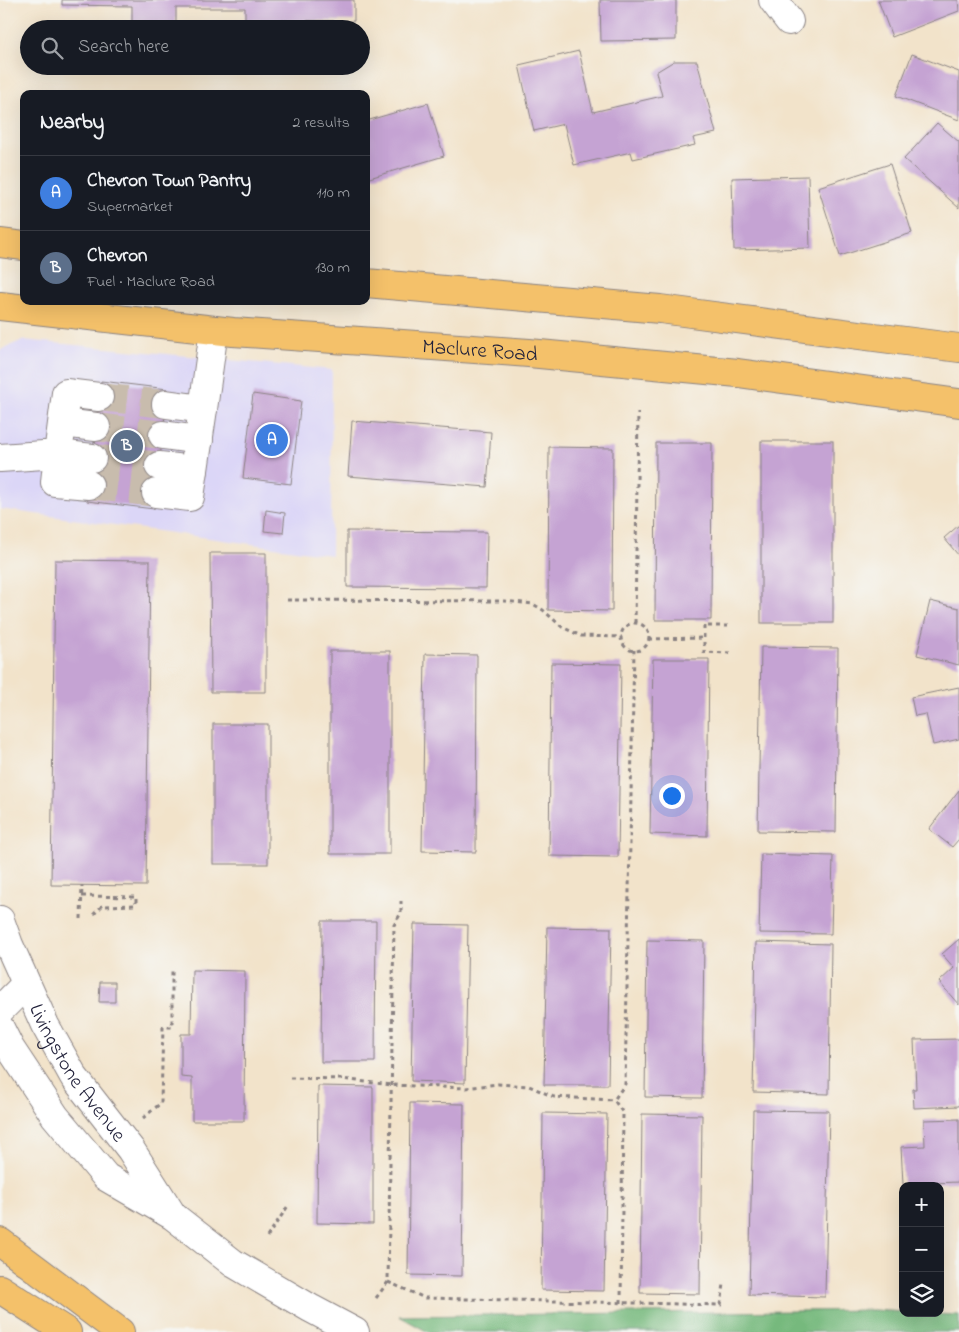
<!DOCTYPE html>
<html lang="en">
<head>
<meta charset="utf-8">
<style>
	body { margin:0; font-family:"Indie Flower",sans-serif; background:#20242c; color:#f1f3f6 }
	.controls { position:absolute; right:15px; bottom:15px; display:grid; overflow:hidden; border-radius:10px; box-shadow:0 5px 20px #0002 }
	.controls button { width:45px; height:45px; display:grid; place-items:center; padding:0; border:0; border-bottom:1px solid #363941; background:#171b24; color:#f1f3f6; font:25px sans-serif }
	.you { position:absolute; left:671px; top:795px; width:18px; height:18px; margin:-12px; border:4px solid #fff; border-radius:50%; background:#1a73e8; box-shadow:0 0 0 8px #1a73e833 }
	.badge { display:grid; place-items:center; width:32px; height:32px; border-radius:50%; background:#8c9099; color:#fff; font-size:16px; font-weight:700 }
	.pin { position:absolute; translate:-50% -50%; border:2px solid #fff; box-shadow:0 1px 5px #0006 }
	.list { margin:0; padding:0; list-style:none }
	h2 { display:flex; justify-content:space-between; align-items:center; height:65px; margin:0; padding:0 20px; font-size:21px }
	h2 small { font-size:16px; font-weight:400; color:#9ea1a6 }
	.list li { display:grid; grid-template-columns:32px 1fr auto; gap:15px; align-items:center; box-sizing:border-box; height:75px; padding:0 20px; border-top:1px solid #363941 }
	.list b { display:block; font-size:19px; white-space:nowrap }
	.list p { margin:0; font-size:16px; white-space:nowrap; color:#9ea1a6 }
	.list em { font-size:16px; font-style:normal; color:#9ea1a6 }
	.icon { flex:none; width:28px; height:28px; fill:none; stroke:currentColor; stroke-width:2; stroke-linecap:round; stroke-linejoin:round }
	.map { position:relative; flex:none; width:959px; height:1332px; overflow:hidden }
	.search { position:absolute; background:#171b24; box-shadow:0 5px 20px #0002; left:20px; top:20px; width:350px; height:55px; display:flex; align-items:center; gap:12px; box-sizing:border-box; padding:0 18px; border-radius:28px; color:#9ea1a6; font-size:19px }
	.panel { position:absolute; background:#171b24; box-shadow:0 5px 20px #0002; left:20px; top:90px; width:350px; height:215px; border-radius:10px }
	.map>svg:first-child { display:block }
	.built { fill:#dbd6f7 }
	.forest { fill:#76b97d; stroke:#4c6e5c }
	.building { fill:#c5a3d3 }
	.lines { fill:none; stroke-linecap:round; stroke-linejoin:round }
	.minor-tunnel { stroke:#c8bcad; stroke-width:28; stroke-dasharray:28 14; stroke-linecap:butt }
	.minor-casing { stroke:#8a8282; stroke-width:30 }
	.major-casing { stroke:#8a8282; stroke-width:30 }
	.highway-casing { stroke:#8a8282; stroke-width:30 }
	.path { stroke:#8a8282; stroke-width:3; stroke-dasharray:4 4; stroke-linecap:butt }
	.minor { stroke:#fff; stroke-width:28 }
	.major { stroke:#f4c16a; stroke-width:28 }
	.highway { stroke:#f4c16a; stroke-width:28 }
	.labels { text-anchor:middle; stroke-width:5; stroke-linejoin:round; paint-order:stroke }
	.street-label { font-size:21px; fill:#22223b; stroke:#f6f6f2 }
</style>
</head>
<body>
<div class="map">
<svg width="959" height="1332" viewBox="0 0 959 1332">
	<rect width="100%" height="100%" fill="#f6f6f2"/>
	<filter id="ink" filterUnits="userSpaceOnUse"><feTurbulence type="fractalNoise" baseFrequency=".02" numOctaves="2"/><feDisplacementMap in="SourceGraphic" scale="10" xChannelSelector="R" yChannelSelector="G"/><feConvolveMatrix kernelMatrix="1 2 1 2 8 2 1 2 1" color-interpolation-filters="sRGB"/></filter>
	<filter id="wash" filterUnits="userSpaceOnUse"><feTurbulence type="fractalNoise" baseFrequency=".0096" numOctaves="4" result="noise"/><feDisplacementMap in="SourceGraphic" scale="20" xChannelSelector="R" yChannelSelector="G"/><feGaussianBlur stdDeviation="1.12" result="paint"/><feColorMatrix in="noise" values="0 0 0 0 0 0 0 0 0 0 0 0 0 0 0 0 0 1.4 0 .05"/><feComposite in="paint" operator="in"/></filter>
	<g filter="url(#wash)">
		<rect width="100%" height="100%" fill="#f2e3ca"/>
		<path class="built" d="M 23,340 L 332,370 L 331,555 L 0,509 L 0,350 Z"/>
		<path class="forest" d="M 874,1310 L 903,1312 L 903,1313 L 959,1315 L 959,1332 L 428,1332 L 399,1316 Z"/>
		<g id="blocks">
			<g class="building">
				<path d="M 62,0 L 354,0 L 354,21 L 245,20 L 245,8 L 176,8 L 176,29 L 132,29 L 132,6 L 62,5 Z"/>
				<path d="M 600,0 L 676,0 L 676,40 L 601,41 Z"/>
				<path d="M 878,0 L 958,0 L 959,11 L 892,37 Z"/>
				<path d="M 579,51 L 593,112 L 662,96 L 656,72 L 674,61 L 697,61 L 716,133 L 693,138 L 695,145 L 633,159 L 631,152 L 574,165 L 564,124 L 534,131 L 519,65 Z"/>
				<path d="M 912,54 L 959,72 L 959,120 L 896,96 Z"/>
				<path d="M 428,103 L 444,156 L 366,179 L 366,121 Z"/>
				<path d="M 937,123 L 959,142 L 959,208 L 904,159 Z"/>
				<path d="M 890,164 L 912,233 L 840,256 L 818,187 Z"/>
				<path d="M 808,176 L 810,248 L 734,250 L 732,178 Z"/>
				<path d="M 101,381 L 168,389 L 154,509 L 87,501 Z"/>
				<path d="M 253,394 L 301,401 L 291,484 L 243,478 Z"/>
				<path d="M 352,421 L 491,432 L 487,487 L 348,476 Z"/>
				<rect x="761" y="441" width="72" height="182"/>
				<path d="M 656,443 L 712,443 L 711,620 L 655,620 Z"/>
				<path d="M 549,447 L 613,448 L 612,611 L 548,610 Z"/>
				<path d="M 266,510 L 285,513 L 283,533 L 264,531 Z"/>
				<path d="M 959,525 L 959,556 L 944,538 Z"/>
				<path d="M 347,531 L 487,532 L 486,588 L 347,587 Z"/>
				<path d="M 210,553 L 266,553 L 266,692 L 211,692 Z"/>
				<path d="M 55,560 L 150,561 L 146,886 L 51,885 Z"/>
				<path d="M 930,601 L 959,608 L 959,665 L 917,655 Z"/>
				<path d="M 761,647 L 838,648 L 836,832 L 758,831 Z"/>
				<rect x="330" y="651" width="60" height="203"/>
				<path d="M 425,654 L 477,655 L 476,852 L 422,851 Z"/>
				<path d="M 653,659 L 709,659 L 707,836 L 650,834 Z"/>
				<path d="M 551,663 L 621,664 L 618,857 L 549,856 Z"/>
				<path d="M 959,687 L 959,739 L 933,745 L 926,714 L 915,716 L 911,697 Z"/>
				<rect x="213" y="724" width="55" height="140"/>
				<path d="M 959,790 L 959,839 L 952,847 L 929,829 Z"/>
				<path d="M 761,854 L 833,856 L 831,934 L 759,933 Z"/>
				<path d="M 322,921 L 376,921 L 375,1062 L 321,1062 Z"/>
				<path d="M 414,924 L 468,925 L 465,1083 L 411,1081 Z"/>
				<path d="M 547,927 L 611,928 L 608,1085 L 544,1085 Z"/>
				<path d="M 959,939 L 959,1005 L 939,982 L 954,968 L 942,954 Z"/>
				<path d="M 647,940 L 704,941 L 702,1098 L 645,1097 Z"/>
				<path d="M 756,942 L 831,944 L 829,1094 L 753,1092 Z"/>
				<path d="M 192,970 L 245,971 L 244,1121 L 192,1121 L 192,1078 L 181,1077 L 181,1034 L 191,1034 Z"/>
				<path d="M 100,982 L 115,982 L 115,1002 L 99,1002 Z"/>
				<path d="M 959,1039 L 959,1106 L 914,1108 L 913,1089 L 916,1089 L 914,1040 Z"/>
				<path d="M 318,1086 L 373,1087 L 373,1224 L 317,1223 Z"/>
				<path d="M 410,1103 L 464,1104 L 462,1276 L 408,1275 Z"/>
				<path d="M 753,1110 L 829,1111 L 825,1297 L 749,1295 Z"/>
				<path d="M 543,1113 L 607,1114 L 604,1291 L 541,1290 Z"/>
				<path d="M 642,1114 L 702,1115 L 700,1294 L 640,1293 Z"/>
				<path d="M 959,1119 L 959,1182 L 903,1184 L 901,1147 L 925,1146 L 924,1120 Z"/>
			</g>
		</g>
	</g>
	<g filter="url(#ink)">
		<use href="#blocks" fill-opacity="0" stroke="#8a8282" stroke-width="1"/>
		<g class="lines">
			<g class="minor-tunnel">
				<path d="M 99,397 L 166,404"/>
				<path d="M 96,427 L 163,435"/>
				<path d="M 92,458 L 159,466"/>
				<path d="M 89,485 L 156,493"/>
			</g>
			<g class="minor-casing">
				<g id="minor">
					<path d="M 773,0 L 789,21"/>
					<path d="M 166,404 L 203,409 L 214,330"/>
					<path d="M 63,423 L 96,427"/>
					<path d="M 163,435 L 199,440"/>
					<path d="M 0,458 L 58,454 L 66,393 L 99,397"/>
					<path d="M 159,466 L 194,470"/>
					<path d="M 89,485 L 55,482 L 58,454 L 92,458"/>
					<path d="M 156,493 L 190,497 L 203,409"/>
					<path id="s1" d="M 0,920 L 9,945 L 45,1025 L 74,1077 L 131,1150 L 171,1213"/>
					<path d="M 0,1010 L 26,984"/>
					<path d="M 0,1028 L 10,1048 L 55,1116 L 106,1177 L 173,1216 L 233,1263 L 310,1308 L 355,1332"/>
				</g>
			</g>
			<g class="major-casing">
				<g id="major">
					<path d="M 0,243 L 24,246"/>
					<path d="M 366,283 L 660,309 L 959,348"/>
					<path id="s2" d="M 0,306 L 233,332 L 529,353 L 738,373 L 959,403"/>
				</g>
			</g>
			<g class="highway-casing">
				<g id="highway">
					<path d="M 0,1242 L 120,1332"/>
					<path d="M 0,1289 L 67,1332"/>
				</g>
			</g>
			<g class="path">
				<path d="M 287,600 L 504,601 L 533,604 L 543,610 L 562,627 L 581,636 L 622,637"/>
				<path d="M 635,623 L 638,413"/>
				<circle cx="635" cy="637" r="14"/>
				<path d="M 649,639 L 704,638"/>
				<path d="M 730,653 L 704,652 L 704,626 L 731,626"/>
				<path d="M 82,896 L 136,897 L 136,905 L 102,906 L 94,914"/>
				<path d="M 81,919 L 82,885"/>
				<path d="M 290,1078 L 342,1079 L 391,1085 L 466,1088 L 498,1084 L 529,1086 L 554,1097 L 614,1100"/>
				<path d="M 143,1118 L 161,1103 L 163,1027 L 172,1027 L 172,969"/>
				<path d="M 267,1237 L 288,1206"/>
				<path d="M 388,1282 L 425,1298 L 721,1305 L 724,1284"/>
				<path d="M 376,1298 L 388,1282 L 394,925 L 401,913 L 401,901"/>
				<path d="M 621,1303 L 623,1113 L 614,1100 L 625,1084 L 634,650"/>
			</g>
			<use href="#minor" class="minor"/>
			<use href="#major" class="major"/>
			<use href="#highway" class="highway"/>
		</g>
	</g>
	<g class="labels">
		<g class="street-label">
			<text dy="7" stroke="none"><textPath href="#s2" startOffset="482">Maclure Road</textPath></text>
			<text dy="7" stroke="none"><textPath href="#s1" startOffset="172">Livingstone Avenue</textPath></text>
		</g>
	</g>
</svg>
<div class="controls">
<button>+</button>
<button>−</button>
<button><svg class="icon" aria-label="layers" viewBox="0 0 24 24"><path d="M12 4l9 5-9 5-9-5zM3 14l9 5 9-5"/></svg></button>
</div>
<div class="you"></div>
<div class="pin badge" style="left:272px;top:440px;background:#3f7fe0">A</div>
<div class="pin badge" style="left:127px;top:446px;background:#5c6f8a">B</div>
<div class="search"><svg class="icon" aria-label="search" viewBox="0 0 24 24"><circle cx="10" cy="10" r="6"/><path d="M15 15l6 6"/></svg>Search here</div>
<section class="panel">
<h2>Nearby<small>2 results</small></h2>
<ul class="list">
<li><span class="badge" style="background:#3f7fe0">A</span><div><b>Chevron Town Pantry</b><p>Supermarket</p></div><em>110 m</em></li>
<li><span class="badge" style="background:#5c6f8a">B</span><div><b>Chevron</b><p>Fuel · Maclure Road</p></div><em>130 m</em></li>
</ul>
</section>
</div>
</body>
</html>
